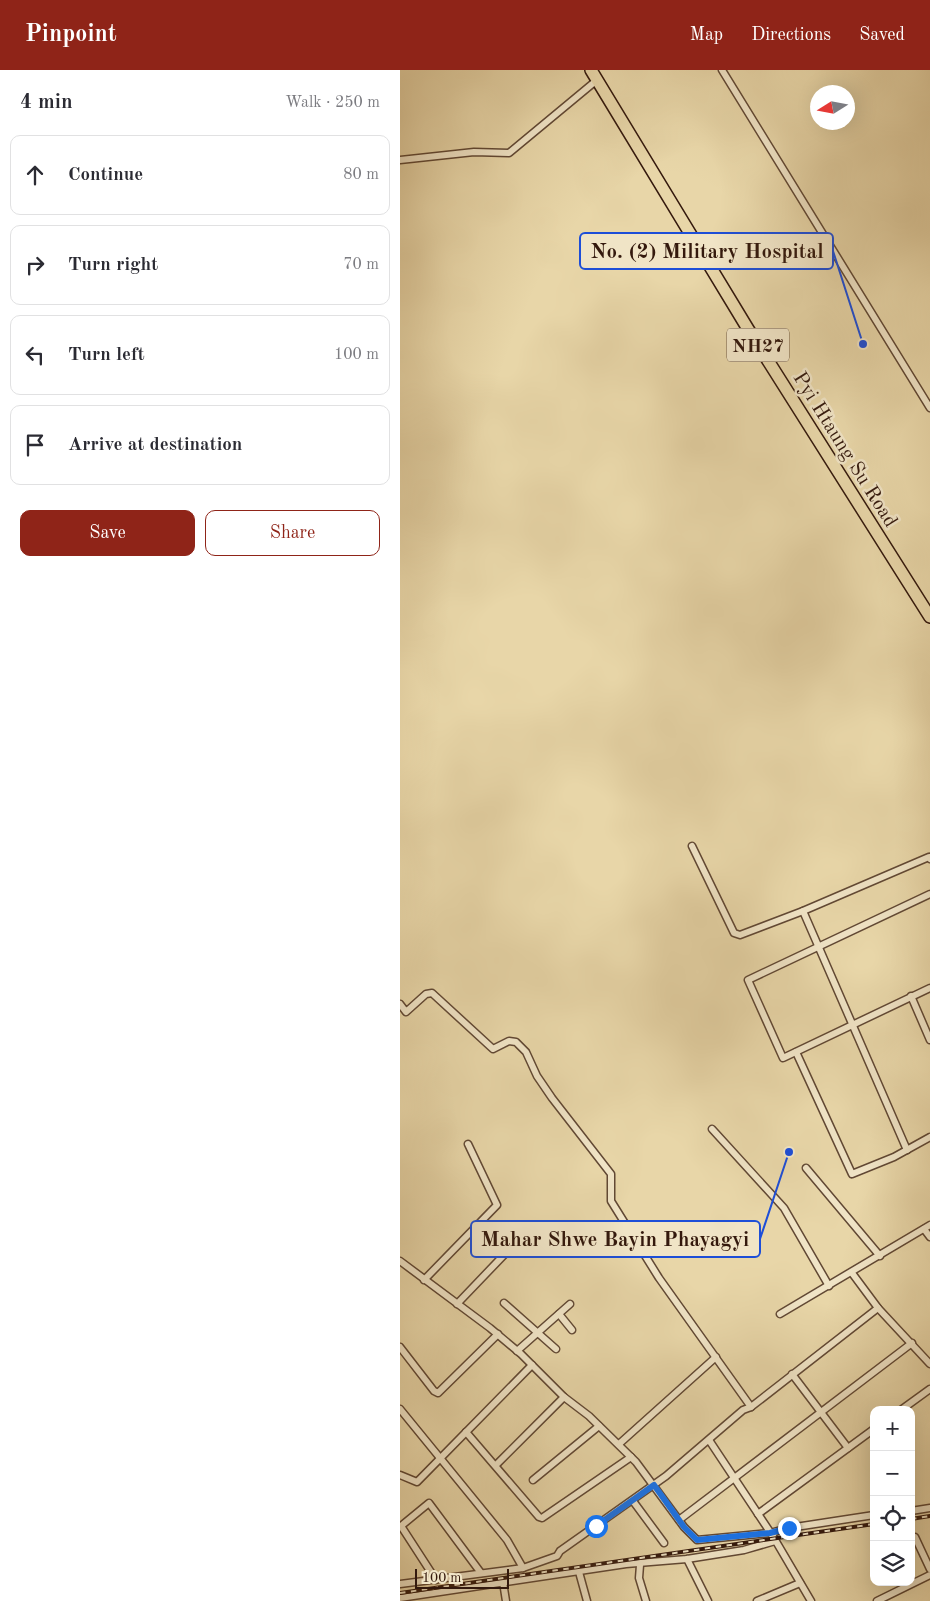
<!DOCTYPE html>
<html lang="en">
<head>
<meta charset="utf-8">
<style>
	body { margin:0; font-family:"Old Standard TT",serif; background:#f7f7f7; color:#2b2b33 }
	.controls { position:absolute; right:15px; bottom:15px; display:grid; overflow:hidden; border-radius:10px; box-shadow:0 5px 20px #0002 }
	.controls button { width:45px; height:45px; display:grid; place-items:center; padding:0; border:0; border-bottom:1px solid #e1e1e2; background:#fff; color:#2b2b33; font:25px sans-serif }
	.compass { position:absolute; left:410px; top:15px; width:45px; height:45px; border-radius:50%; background:#fff; box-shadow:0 5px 20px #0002; rotate:259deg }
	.scale { position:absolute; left:15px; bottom:12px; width:94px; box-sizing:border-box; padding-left:5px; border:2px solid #34190d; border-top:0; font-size:14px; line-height:18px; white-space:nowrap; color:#34190d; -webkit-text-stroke:4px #f0e4c6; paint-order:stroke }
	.stop { position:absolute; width:15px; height:15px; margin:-11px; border:4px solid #1a73e8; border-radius:50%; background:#fff }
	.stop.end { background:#1a73e8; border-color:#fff; box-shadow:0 1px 5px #0008 }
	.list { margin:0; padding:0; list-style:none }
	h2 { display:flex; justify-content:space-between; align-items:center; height:65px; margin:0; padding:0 20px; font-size:21px }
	h2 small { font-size:16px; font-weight:400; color:#7c7c81 }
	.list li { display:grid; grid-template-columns:32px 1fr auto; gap:15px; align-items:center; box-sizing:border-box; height:80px; margin:0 10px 10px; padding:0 10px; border:1px solid #e1e1e2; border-radius:10px }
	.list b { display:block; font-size:19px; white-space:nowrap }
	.list em { font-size:16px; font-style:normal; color:#7c7c81 }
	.actions { display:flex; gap:10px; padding:15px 20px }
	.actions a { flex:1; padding:11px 0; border:1px solid #8f2418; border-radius:10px; text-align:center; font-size:18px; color:#8f2418 }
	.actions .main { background:#8f2418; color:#fff }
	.icon { flex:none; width:28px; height:28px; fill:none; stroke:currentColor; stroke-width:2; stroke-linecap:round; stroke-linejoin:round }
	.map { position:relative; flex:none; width:530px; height:1531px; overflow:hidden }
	header { display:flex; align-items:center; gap:30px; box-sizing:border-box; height:70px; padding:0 25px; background:#8f2418; color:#fff }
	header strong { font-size:24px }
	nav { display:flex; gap:28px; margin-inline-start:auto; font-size:18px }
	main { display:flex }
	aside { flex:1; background:#fff }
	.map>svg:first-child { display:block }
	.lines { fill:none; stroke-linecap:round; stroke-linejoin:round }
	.street-casing { stroke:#614834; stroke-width:9 }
	.highway-casing { stroke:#34190d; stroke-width:14 }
	.street { stroke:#f0e4c6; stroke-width:6 }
	.highway { stroke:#e8d6a8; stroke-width:11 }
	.rail-casing { stroke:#34190d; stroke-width:4 }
	.rail { stroke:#f0e4c6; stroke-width:2; stroke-dasharray:5.5; stroke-linecap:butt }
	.route { stroke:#1a73e8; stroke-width:6 }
	.labels { text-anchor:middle; stroke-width:5; stroke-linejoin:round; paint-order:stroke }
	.shield { fill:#f0e4c6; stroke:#6c5644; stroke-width:1 }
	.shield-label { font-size:19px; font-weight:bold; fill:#34190d }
	.street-label { font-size:20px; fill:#34190d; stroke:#f0e4c6 }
	.leader { fill:none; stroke:#1d4ed8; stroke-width:2 }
	.callout-dot { fill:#1d4ed8; stroke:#f0e4c6; stroke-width:2 }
	.callout { fill:#f0e4c6; stroke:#1d4ed8; stroke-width:2 }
	.callout-label { font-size:21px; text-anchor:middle; font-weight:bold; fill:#34190d }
</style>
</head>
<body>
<header>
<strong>Pinpoint</strong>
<nav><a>Map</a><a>Directions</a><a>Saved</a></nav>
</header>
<main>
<aside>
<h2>4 min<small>Walk · 250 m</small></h2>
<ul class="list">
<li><svg class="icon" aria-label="ahead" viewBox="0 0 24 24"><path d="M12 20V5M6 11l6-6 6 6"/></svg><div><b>Continue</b></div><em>80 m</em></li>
<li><svg class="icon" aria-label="right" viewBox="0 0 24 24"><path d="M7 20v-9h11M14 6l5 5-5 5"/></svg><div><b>Turn right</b></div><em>70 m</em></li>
<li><svg class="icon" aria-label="left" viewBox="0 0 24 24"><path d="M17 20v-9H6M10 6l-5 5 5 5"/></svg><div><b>Turn left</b></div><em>100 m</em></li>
<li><svg class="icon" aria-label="arrive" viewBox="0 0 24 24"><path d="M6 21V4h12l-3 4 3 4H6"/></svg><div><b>Arrive at destination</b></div></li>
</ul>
<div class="actions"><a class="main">Save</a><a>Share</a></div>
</aside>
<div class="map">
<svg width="530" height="1531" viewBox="0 0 530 1531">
	<rect width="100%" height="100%" fill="#e8d6a8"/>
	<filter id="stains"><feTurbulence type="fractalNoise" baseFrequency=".004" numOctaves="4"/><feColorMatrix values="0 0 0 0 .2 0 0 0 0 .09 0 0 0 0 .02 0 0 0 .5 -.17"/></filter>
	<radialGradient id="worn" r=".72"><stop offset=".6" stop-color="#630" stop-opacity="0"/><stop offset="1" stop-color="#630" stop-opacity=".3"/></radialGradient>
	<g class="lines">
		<g class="street-casing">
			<g id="street">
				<path d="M 322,0 L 530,338"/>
				<path d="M 0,90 L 74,82 L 109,83 L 197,10"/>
				<path d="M 292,776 L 334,863 L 340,865 L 403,841 L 529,787 L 530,789"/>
				<path d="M 530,824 L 348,910 L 383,988 L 530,918"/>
				<path d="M 403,841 L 507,1080"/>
				<path d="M 511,926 L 530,970"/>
				<path d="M 0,934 L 6,942 L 26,924 L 32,923 L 93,979 L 109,971 L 116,972 L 126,982 L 137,1006 L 152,1028 L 211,1104 L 211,1131 L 259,1208 L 351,1337"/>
				<path d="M 396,982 L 452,1104 L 494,1087 L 530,1067"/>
				<path d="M 312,1059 L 384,1138 L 429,1216"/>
				<path d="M 406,1098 L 480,1186"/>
				<path d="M 524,1159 L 530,1167"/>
				<path d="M 0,1191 L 90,1258 L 121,1284 L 164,1327 L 189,1346 L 236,1392 L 284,1457 L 297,1470 L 370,1463 L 389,1458 L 474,1445"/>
				<path d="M 452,1203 L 478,1238 L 530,1294"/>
				<path d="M 24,1210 L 97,1135 L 68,1074"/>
				<path d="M 104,1233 L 156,1279"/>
				<path d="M 57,1234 L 124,1164"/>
				<path d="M 159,1244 L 172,1260"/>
				<path d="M 380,1244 L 530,1155"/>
				<path d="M 0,1277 L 34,1321 L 38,1323 L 98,1264"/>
				<path d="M 117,1281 L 170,1234"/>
				<path d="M 392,1304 L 448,1378"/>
				<path d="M 0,1339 L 107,1470 L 123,1498"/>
				<path d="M 501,1340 L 530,1319"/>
				<path d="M 66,1362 L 139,1447 L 142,1448 L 231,1387"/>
				<path d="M 309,1370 L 374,1468 L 411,1531"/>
				<path d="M 219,1374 L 316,1287"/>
				<path d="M 96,1395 L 164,1327"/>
				<path d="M 0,1405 L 17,1412 L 132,1295"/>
				<path d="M 133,1410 L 199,1356"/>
				<path d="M 233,1431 L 264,1473"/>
				<path d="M 511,1441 L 530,1438"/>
				<path d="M 358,1444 L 474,1359"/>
				<path d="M 279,1450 L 512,1273"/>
				<path d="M 515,1467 L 530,1499"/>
				<path d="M 287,1489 L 308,1531"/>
				<path d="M 240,1495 L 239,1508 L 246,1531"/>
				<path d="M 179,1502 L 187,1531"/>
				<path d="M 36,1510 L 1,1456 L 29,1433 L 81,1503"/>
				<path d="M 103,1512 L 106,1531"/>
				<path d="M 0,1514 L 123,1498 L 157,1486 L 160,1481 L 266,1406 L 343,1340 L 351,1337 L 478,1238"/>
				<path d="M 0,1528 L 226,1494 L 287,1489 L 344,1480 L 375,1471"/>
				<path d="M 357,1531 L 400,1513"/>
				<path d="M 477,1531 L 530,1505"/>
			</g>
		</g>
		<g class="highway-casing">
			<path id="highway" d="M 191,0 L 348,259 L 530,547"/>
		</g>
		<use href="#street" class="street"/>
		<use href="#highway" class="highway"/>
		<g class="rail-casing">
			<g id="rail">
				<path d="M 511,1449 L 530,1446"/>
				<path d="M 0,1523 L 474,1454"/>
			</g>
		</g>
		<use href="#rail" class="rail"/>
	</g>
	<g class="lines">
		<path class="route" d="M 196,1456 L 254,1415 L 284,1457 L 297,1470 L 370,1463 L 389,1458"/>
	</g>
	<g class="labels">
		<rect class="shield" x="327" y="258.5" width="62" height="33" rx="4"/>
		<g class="shield-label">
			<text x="358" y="282">NH27</text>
		</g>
		<g class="street-label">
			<text transform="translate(446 379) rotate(58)" y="7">Pyi Htaung Su Road</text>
		</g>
	</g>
	<path class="leader" d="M463 274L433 181M389 1082L360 1169"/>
	<g class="callout-dot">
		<circle cx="463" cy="274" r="5"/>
		<circle cx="389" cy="1082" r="5"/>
	</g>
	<g class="callout">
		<rect x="180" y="163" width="253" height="36" rx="5"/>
		<rect x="71" y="1151" width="289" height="36" rx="5"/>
	</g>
	<g class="callout-label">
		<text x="307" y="188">No. (2) Military Hospital</text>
		<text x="215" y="1176">Mahar Shwe Bayin Phayagyi</text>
	</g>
	<rect width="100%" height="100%" filter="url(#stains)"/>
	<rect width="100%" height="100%" fill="url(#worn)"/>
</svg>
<div class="controls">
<button>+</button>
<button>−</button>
<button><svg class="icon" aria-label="locate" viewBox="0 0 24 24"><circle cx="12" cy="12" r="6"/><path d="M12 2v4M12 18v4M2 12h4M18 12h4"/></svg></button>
<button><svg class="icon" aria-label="layers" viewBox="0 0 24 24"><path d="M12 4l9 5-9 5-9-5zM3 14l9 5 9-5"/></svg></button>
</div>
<svg class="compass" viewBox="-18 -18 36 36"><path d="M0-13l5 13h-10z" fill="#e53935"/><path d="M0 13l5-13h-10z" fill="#7c7c81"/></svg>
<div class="scale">100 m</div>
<div class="stop" style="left:196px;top:1456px"></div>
<div class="stop end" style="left:389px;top:1458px"></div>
</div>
</main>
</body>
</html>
